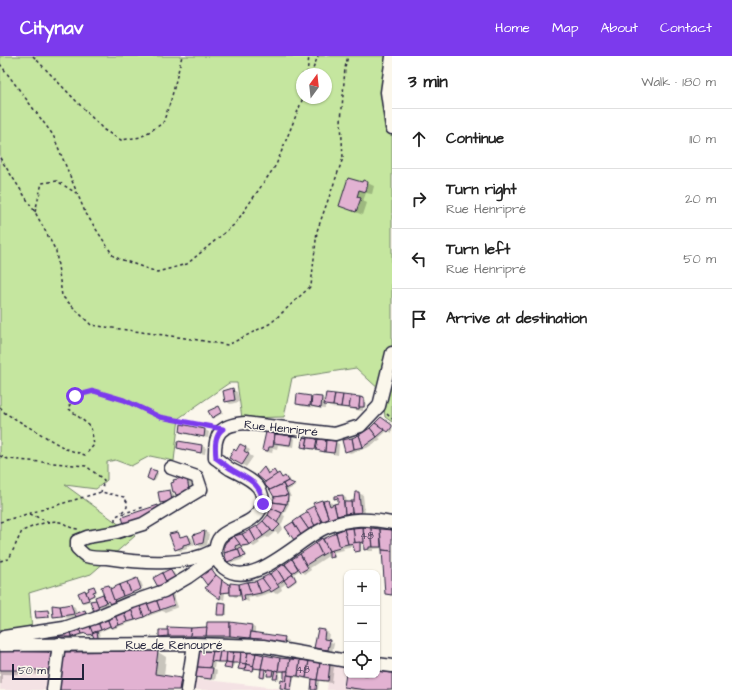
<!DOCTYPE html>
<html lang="en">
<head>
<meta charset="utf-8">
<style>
	body { margin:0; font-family:"Architects Daughter",sans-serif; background:#f6f6f6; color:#222 }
	.controls { position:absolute; right:12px; bottom:12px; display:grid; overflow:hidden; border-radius:8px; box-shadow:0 1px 3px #0004 }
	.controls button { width:36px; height:36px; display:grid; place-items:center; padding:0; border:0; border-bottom:1px solid #e0e0e0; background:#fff; color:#222; font:20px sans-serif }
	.compass { position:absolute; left:296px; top:12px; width:36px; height:36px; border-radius:50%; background:#fff; box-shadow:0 1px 3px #0004; rotate:15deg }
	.scale { position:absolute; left:12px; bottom:10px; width:72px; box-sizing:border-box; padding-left:4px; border:2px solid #22223b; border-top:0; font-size:11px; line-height:14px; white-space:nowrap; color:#22223b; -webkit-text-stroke:3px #fbf7ec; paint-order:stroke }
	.stop { position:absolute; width:12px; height:12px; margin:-9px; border:3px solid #7c3aed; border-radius:50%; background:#fff }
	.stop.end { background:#7c3aed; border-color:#fff; box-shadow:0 1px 4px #0008 }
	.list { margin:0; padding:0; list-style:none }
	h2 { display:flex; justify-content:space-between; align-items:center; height:52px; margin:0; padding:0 16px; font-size:17px }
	h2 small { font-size:13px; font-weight:400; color:#767676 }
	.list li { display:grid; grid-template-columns:26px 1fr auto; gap:12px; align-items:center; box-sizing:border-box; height:60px; padding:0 16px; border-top:1px solid #e0e0e0 }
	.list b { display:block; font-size:15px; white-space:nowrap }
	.list p { margin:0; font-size:13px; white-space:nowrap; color:#767676 }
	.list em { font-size:13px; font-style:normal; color:#767676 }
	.icon { flex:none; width:22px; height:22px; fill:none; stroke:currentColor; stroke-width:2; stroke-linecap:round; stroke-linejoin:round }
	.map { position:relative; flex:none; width:392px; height:634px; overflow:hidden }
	header { display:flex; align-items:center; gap:24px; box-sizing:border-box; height:56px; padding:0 20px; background:#7c3aed; color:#fff }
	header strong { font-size:19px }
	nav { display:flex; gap:22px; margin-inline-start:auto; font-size:14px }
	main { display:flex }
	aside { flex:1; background:#fff }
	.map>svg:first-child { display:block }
	.built { fill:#f4e2e4 }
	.green { fill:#c5e69f; stroke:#74846d; fill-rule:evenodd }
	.shadow { fill:#0003 }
	.building { fill:#e2b2d2; stroke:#22223b }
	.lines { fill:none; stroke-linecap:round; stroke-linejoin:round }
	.minor-casing { stroke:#22223b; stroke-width:15 }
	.path { stroke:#22223b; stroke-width:1.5; stroke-dasharray:3 3; stroke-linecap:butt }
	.minor { stroke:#fbf7ec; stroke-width:12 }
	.route { stroke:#7c3aed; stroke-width:5 }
	.labels { text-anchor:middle; stroke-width:3; stroke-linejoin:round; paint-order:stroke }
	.number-label { font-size:10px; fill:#524661 }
	.street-label { font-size:12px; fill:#22223b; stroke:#fbf7ec }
</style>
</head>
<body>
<header>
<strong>Citynav</strong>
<nav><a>Home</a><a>Map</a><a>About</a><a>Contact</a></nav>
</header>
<main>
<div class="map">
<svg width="392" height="634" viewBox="0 0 392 634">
	<rect width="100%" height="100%" fill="#fbf7ec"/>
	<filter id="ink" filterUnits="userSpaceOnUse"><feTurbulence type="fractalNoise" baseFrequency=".025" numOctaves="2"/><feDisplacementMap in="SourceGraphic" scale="8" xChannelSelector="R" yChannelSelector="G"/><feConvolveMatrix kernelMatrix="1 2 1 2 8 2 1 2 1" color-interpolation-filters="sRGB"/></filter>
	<g filter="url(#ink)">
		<g class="built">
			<path d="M 0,595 L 158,595 L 155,618 L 294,634 L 0,634 Z"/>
			<path d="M 330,608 L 347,611 L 347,619 L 377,619 L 392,634 L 327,634 Z"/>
		</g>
		<path class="green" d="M 0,0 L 392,0 L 392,366 L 385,361 L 382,336 L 356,312 L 292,322 L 284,361 L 242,362 L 237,327 L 229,327 L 179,362 L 174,405 L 150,400 L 131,410 L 115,404 L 107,406 L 107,424 L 96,433 L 65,429 L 135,480 L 91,518 L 29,537 L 32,575 L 0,577 ZM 302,18 L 326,18 L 326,42 L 302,42 Z"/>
		<g class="shadow">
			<path d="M 363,125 L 374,130 L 372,138 L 366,137 L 363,145 L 367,147 L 363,159 L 340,150 L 363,127 Z"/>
			<path d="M 233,334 L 237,336 L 239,346 L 230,348 L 226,345 Z"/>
			<path d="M 311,341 L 313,342 L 322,342 L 326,345 L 360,342 L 366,344 L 365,352 L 363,351 L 363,355 L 355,354 L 352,353 L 330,351 L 325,348 L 325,353 L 301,350 L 297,348 Z"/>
			<path d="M 219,351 L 223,357 L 214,362 L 213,361 Z"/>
			<path d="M 381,362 L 392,369 L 392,377 L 380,369 L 379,370 L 386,376 L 379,382 L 381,383 L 367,392 L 350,397 L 346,395 L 343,385 L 360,380 L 375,368 Z"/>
			<path d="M 182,369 L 205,374 L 209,376 L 208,382 L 185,378 L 181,375 Z"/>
			<path d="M 266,377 L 291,381 L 295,383 L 294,391 L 278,389 L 277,393 L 273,392 L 272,397 L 267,396 L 263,394 Z"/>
			<path d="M 316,384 L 319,385 L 335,386 L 339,388 L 338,399 L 304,392 Z"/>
			<path d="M 179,386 L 202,390 L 206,392 L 205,398 L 182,394 L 178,392 Z"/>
			<path d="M 241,389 L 250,394 L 248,398 L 253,401 L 246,411 L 230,401 L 237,396 Z"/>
			<path d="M 264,412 L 268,414 L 270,418 L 274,415 L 284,422 L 285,421 L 289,423 L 292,428 L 296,430 L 288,434 L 291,441 L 289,441 L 289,448 L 283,459 L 285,460 L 281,470 L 283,472 L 278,478 L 275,476 L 268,482 L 266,481 L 258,485 L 260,487 L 254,491 L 251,489 L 240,492 L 243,493 L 247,500 L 244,501 L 244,503 L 232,507 L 228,505 L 225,490 L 257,471 L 269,460 L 272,447 L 274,447 L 275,440 L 266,429 Z"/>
			<path d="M 156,416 L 158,417 L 155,425 L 149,423 Z"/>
			<path d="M 186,422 L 191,425 L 193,436 L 181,441 L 177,439 Z"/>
			<path d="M 170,435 L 174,438 L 176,447 L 165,449 L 161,447 Z"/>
			<path d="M 358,437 L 363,439 L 365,458 L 348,459 L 349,460 L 298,485 L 294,483 L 309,456 L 308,455 L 316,451 L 322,445 L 324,446 L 328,445 L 332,447 L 333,450 L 339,448 L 339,444 L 335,442 L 342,440 L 346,442 L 347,447 L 355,446 Z"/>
			<path d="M 353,473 L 392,475 L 392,540 L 386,537 L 383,492 L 373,493 L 373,495 L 369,495 L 365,493 L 365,488 L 361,488 L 361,496 L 356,495 L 354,490 L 343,492 L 344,494 L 334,496 L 335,502 L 330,502 L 330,499 L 310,512 L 311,514 L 305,518 L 300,514 L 294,518 L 297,525 L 290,530 L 287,527 L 281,531 L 282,534 L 276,538 L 273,536 L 256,541 L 254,540 L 248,541 L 249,546 L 243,544 L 242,541 L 235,541 L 231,538 L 231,537 L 225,537 L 224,544 L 220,542 L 209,529 L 201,518 L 210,513 L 231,531 L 256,526 L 285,509 L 323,483 L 336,477 Z"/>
			<path d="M 205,476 L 209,478 L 207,489 L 201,491 L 197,488 L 194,480 Z"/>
			<path d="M 177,477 L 182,481 L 188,480 L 192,482 L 195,489 L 186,491 L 187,493 L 180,495 L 176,493 Z"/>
			<path d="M 170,514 L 174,517 L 179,526 L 155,522 Z"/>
			<path d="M 137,524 L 141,526 L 143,531 L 134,535 L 134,537 L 132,536 L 133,537 L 126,540 L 127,542 L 114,550 L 107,545 L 108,548 L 99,551 L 101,556 L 97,558 L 97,544 L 103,539 L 105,540 L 109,530 L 113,533 Z"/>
			<path d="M 94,531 L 97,536 L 94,537 L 95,540 L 89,542 L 90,545 L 84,547 L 82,546 L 85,535 L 87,536 L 90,535 Z"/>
			<path d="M 144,533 L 145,535 L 136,538 L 134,537 Z"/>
			<path d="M 170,537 L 174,540 L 178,551 L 165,556 L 162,555 L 113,573 L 111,571 L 99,576 L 100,582 L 96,582 L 94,579 L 90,580 L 88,577 L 74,582 L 58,581 L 99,566 L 157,544 Z"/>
			<path d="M 225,548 L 227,548 L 227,559 L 220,559 L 218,558 Z"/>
			<path d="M 71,549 L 75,551 L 77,558 L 85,555 L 87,556 L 89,563 L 77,560 L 67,562 L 63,560 L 56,561 L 54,560 L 60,551 Z"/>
			<path d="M 48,555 L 50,556 L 50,561 L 37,561 Z"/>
			<path d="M 251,570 L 255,572 L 255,578 L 284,582 L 288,585 L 288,589 L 235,582 L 173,582 L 160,580 L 169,574 L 168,572 Z"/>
			<path d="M 325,575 L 329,577 L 328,585 L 334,587 L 332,596 L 319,594 L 315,591 Z"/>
			<path d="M 234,595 L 330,609 L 334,611 L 332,627 L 319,625 L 318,634 L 312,634 L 313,624 L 294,621 L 292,634 L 282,632 L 281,632 L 285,626 L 285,616 L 280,616 L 279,624 L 275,622 L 275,621 L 268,619 L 268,615 L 266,615 L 265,622 L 263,621 L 262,614 L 255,612 L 254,615 L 241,613 L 240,607 L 234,607 L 233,613 L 227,613 L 226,612 L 226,606 L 215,605 L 214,613 L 217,615 L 215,624 L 200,623 L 196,620 L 200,598 Z"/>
			<path d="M 0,596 L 48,597 L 57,602 L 58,619 L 2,618 L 2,628 L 0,628 Z"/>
			<path d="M 158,596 L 166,601 L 164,620 L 181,623 L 189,628 L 188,634 L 58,634 Z"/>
			<path d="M 377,616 L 392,618 L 392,634 L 351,634 L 345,630 L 347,618 L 347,619 L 377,619 Z"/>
		</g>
		<g class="building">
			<path d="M 348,122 L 362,126 L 363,124 L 368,126 L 366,136 L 359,134 L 357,141 L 361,142 L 356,156 L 339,150 Z"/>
			<path d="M 233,332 L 235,344 L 225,346 L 223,335 Z"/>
			<path d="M 326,337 L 335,338 L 333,350 L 324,349 Z"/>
			<path d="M 297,338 L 311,340 L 310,350 L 296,348 Z"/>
			<path d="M 335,338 L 343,339 L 341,351 L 333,350 Z"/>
			<path d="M 343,339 L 351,340 L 349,352 L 341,351 Z"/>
			<path d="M 312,340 L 322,341 L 321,352 L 311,350 Z"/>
			<path d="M 351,340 L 360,341 L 359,353 L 349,352 Z"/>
			<path d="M 360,341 L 364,342 L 364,351 L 359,351 Z"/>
			<path d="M 219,350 L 222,356 L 212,362 L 208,355 Z"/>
			<path d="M 381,361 L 392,369 L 392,371 L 388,376 L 375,367 Z"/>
			<path d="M 375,367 L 385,374 L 377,381 L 370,372 Z"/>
			<path d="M 181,368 L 205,373 L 204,381 L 180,376 Z"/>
			<path d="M 370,372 L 377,381 L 363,391 L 359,379 Z"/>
			<path d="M 266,376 L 275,378 L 273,391 L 269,391 L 268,395 L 262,394 Z"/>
			<path d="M 275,378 L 292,380 L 290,389 L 274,387 Z"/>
			<path d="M 359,379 L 363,391 L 354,393 L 352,382 Z"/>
			<path d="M 303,381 L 308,381 L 306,392 L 301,391 Z"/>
			<path d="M 308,381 L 317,383 L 315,393 L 306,392 Z"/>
			<path d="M 352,382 L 354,393 L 345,396 L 342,384 Z"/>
			<path d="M 318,383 L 326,384 L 325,396 L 316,394 Z"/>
			<path d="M 326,384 L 336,385 L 334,397 L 325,396 Z"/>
			<path d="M 178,385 L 202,389 L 201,397 L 177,392 Z"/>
			<path d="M 240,388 L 246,391 L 244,395 L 249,398 L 242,409 L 229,402 L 234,393 L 236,395 Z"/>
			<path d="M 264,411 L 268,418 L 274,414 L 277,419 L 265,426 L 257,419 Z"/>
			<path d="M 150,413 L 157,415 L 153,425 L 147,422 Z"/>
			<path d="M 279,417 L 282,422 L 285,420 L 288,425 L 270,434 L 265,429 L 265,426 Z"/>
			<path d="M 187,421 L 189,434 L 184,435 L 184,438 L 176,439 L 175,436 L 173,436 L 171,427 L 174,426 L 173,424 Z"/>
			<path d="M 288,425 L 295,428 L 286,433 L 283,428 Z"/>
			<path d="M 283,428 L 288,439 L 274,441 L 270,434 Z"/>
			<path d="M 170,434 L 172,445 L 160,447 L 158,436 Z"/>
			<path d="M 355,436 L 359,436 L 361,457 L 352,457 L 351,445 L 354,445 Z"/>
			<path d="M 288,439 L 287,448 L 273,446 L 274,441 Z"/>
			<path d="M 343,439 L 345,458 L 337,460 L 334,448 L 338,447 L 338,442 L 334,443 L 334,440 Z"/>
			<path d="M 322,444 L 329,463 L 322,466 L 313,447 Z"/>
			<path d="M 328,444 L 330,450 L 334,448 L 337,460 L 329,463 L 323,445 Z"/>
			<path d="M 272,446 L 286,448 L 282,457 L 271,452 Z"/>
			<path d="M 344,446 L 351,446 L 352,457 L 345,458 Z"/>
			<path d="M 158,449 L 160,456 L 124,468 L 122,461 Z"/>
			<path d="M 314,450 L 322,466 L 315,470 L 306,454 Z"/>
			<path d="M 271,452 L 282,457 L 277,467 L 268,459 Z"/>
			<path d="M 308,456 L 315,470 L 309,474 L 300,461 Z"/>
			<path d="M 268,459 L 280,469 L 273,476 L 263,465 Z"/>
			<path d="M 300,461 L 309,474 L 301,479 L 293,466 Z"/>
			<path d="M 263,465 L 271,474 L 263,480 L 257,470 Z"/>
			<path d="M 293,466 L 301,479 L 294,484 L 285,471 Z"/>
			<path d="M 257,470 L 263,480 L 256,485 L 250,474 Z"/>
			<path d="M 363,471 L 371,472 L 373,491 L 369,491 L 369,493 L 364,494 Z"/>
			<path d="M 363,471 L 364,486 L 355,487 L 353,472 Z"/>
			<path d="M 353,472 L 355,487 L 348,488 L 344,473 Z"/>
			<path d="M 371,472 L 380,473 L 381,491 L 373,491 Z"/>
			<path d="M 344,473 L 348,488 L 339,490 L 336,476 Z"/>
			<path d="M 380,473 L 392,474 L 392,495 L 382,494 Z"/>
			<path d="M 250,474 L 256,485 L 249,489 L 242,478 Z"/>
			<path d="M 205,475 L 203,487 L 196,489 L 193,479 Z"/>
			<path d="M 178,476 L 180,481 L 188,479 L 191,487 L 183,489 L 183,491 L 175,494 L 169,478 Z"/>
			<path d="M 336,477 L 340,492 L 329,495 L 323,483 Z"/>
			<path d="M 242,478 L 249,489 L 241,490 L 234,480 Z"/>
			<path d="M 234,480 L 240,488 L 235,490 L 237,493 L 224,497 L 224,489 L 227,485 Z"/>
			<path d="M 322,482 L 329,495 L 322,499 L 316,487 Z"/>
			<path d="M 360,486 L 360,495 L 355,496 L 352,487 Z"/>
			<path d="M 316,487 L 322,499 L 306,509 L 300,498 Z"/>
			<path d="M 241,491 L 246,500 L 241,501 L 238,493 Z"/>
			<path d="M 238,493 L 241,501 L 227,506 L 224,497 Z"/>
			<path d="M 332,494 L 334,501 L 329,502 L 329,495 Z"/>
			<path d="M 382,494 L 392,495 L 392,539 L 385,538 Z"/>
			<path d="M 300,498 L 308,512 L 301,516 L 292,503 Z"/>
			<path d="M 292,503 L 298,513 L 292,517 L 285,508 Z"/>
			<path d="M 284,508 L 293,518 L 284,524 L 277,513 Z"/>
			<path d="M 207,511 L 211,512 L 216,519 L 207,529 L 199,518 Z"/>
			<path d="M 170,513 L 176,523 L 167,528 L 162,517 Z"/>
			<path d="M 277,513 L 284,524 L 277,529 L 270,518 Z"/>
			<path d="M 162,517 L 167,528 L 158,531 L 153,522 Z"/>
			<path d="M 270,518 L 279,531 L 271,536 L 262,522 Z"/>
			<path d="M 293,518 L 296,524 L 288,530 L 284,524 Z"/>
			<path d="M 216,519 L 222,524 L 220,543 L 205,532 Z"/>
			<path d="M 137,522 L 141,533 L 131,537 L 127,526 Z"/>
			<path d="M 262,522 L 270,533 L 261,537 L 256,525 Z"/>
			<path d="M 222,524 L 230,529 L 230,536 L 220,537 Z"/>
			<path d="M 256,525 L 261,537 L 251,539 L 247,526 Z"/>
			<path d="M 127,526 L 131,537 L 123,540 L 119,529 Z"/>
			<path d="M 247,526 L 251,538 L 244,539 L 245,544 L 242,545 L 239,528 Z"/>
			<path d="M 230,527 L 239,528 L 240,539 L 230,539 Z"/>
			<path d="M 109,529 L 115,546 L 110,548 L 108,545 L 106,546 L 101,531 Z"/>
			<path d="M 119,529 L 123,540 L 114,544 L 110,533 Z"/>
			<path d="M 94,530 L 96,535 L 93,536 L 94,539 L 88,542 L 86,536 L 89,534 L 88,532 Z"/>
			<path d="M 85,534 L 89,544 L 82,546 L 78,537 Z"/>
			<path d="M 170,536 L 174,549 L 160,554 L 156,543 Z"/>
			<path d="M 103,538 L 106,547 L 98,550 L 95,541 Z"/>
			<path d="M 156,543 L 160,554 L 151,557 L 147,547 Z"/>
			<path d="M 96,544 L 100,555 L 95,558 L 90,545 Z"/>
			<path d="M 218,546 L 226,547 L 225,559 L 217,559 Z"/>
			<path d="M 147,547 L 151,557 L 144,561 L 140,550 Z"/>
			<path d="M 71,548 L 74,558 L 62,560 L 60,550 Z"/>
			<path d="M 52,549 L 60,550 L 62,560 L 53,561 Z"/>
			<path d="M 140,550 L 144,561 L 135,564 L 131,553 Z"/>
			<path d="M 131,553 L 135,564 L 127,566 L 124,556 Z"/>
			<path d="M 48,554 L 49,561 L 36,562 L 35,555 Z"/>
			<path d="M 85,554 L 88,562 L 78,565 L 75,558 Z"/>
			<path d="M 124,556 L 127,566 L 119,569 L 115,559 Z"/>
			<path d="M 115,559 L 119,569 L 111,572 L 107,562 Z"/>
			<path d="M 107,562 L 110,570 L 101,574 L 98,566 Z"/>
			<path d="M 98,566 L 101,574 L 92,577 L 89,568 Z"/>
			<path d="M 207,566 L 230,566 L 230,580 L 206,580 Z"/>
			<path d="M 230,566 L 252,569 L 250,582 L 230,580 Z"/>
			<path d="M 89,568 L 93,578 L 88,579 L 86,577 L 81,578 L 79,572 Z"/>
			<path d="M 167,571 L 191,572 L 190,580 L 168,580 Z"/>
			<path d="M 207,571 L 206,580 L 190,580 L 191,572 Z"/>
			<path d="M 79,572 L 81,578 L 72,581 L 71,574 Z"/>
			<path d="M 318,573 L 325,574 L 324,583 L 330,584 L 328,594 L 314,592 Z"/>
			<path d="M 71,574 L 72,581 L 57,581 L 56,577 Z"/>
			<path d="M 159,574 L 168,574 L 168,580 L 159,581 Z"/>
			<path d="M 97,575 L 98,582 L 94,582 L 92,577 Z"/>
			<path d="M 251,576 L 285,581 L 284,587 L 250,582 Z"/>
			<path d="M 227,594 L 234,594 L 232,607 L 226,606 Z"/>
			<path d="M 227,594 L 226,606 L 218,606 L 220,595 Z"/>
			<path d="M 234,594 L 241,595 L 240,607 L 232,607 Z"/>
			<path d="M 0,595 L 48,596 L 52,600 L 49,614 L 0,614 Z"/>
			<path d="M 158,595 L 155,618 L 181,622 L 179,634 L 57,634 L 62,596 Z"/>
			<path d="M 201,595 L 213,595 L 210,612 L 197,611 L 199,597 Z"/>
			<path d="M 213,595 L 220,595 L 218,606 L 211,605 Z"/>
			<path d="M 241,595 L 248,596 L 246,608 L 240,607 Z"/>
			<path d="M 248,596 L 256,597 L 254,610 L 246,608 Z"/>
			<path d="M 256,597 L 264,599 L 261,613 L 253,612 Z"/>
			<path d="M 264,599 L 280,602 L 278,615 L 261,613 Z"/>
			<path d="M 280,602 L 290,603 L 288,615 L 278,615 Z"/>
			<path d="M 290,603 L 300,604 L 298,620 L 287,619 Z"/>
			<path d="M 300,604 L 309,605 L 306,622 L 298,620 Z"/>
			<path d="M 309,605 L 320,607 L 317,624 L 306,622 Z"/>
			<path d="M 226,606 L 232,607 L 231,613 L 224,612 Z"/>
			<path d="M 240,607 L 246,608 L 245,614 L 238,613 Z"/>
			<path d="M 320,607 L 330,608 L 328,625 L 317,624 Z"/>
			<path d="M 246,608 L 254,610 L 253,615 L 245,614 Z"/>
			<path d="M 197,611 L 213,612 L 211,623 L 195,621 Z"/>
			<path d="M 347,611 L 347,619 L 377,619 L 377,615 L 392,617 L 392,634 L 366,634 L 344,631 Z"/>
			<path d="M 261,613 L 265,613 L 264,622 L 260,621 Z"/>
			<path d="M 268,613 L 273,614 L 272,620 L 267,620 Z"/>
			<path d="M 275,614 L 278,615 L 277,623 L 273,623 Z"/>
			<path d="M 284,615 L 288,615 L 286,633 L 280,632 L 281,624 L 284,625 Z"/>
			<path d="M 287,619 L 293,620 L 291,634 L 286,633 Z"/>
			<path d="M 312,623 L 317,624 L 316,634 L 311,634 Z"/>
		</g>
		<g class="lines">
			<g class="minor-casing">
				<g id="minor">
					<path d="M 392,1 L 387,36 L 392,72"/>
					<path d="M 392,297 L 379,350 L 360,370 L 335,378 L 245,367 C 220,369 214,377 215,402 C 220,405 225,410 230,413 C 239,418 251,422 258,431 C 262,436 264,444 262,450 C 255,468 234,469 221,480 C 216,485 216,490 215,496 C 215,502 219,508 224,512 C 253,535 299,482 327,471 C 350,462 368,462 392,467"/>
					<path d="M 171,412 L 197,421 L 201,433 L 143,468 L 117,476 L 87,481 L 77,485 L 77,492 C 79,494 83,498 86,500 C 92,502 101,502 107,502 C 142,507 183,511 215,494"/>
					<path d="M 0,586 L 4,581 L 64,572 L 94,562 L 132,546 L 164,535 L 188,521 L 216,501"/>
					<path d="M 0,589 L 194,588 L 263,590 L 347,605"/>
					<path d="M 377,608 L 392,610"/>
					<path d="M 53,634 L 59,588"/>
					<path d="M 187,634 L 194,588"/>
				</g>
			</g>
			<g class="path">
				<path d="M 33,0 L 104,74 L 121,84 L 141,81 L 163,67 L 171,44 L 182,0"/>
				<path d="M 0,8 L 53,79 L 85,156 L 114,201 L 157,216 L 187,208 L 235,168 L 276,109 L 303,42"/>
				<path d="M 307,18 L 309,0"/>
				<path d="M 311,18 L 318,0"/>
				<path d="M 0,102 L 35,156 L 56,195 L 62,240 L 91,269 L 185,282 L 228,289 L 271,267 L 311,230 L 317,175 L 343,102 L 341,66 L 345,12 L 348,0"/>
				<path d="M 35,156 L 42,127 L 57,125 L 76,137"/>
				<path d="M 0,351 L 5,357 L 66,393 L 85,399 L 94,389 L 91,371 L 68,352 L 75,340 L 94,335 L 124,344 L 160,361 L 211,371"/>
				<path d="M 387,358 L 392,363"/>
				<path d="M 0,400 L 8,403 L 86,410 L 104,424 L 101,436"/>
				<path d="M 30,458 L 49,466"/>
				<path d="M 115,465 L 115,462 L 118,459 L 144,451"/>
				<path d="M 0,466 L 101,436 L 124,441 L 127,446 L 127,451 L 120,458"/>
				<path d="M 0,505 L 9,503 L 22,475 C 33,471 48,463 60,466 C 67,468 68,472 78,473"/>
			</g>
			<use href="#minor" class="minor"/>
		</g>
	</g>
	<g class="lines" filter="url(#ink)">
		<path class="route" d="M 75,340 L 94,335 L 124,344 L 160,361 L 223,373 C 214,379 215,392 216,402 C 220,405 224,408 228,411 C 244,422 262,425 263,448"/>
	</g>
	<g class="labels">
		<g class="number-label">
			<text x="367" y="483">48</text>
			<text x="303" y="617">48</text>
		</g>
		<g class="street-label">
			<text transform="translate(281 372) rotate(6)" y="4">Rue Henripré</text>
			<text x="174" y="593">Rue de Renoupré</text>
		</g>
	</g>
</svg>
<div class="controls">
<button>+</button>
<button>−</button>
<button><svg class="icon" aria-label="locate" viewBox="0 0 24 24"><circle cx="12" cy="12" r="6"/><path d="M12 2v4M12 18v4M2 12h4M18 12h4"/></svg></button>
</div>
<svg class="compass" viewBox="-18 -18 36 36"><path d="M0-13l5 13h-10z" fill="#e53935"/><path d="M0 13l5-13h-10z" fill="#767676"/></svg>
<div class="scale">50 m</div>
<div class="stop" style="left:75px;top:340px"></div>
<div class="stop end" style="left:263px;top:448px"></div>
</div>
<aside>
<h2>3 min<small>Walk · 180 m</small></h2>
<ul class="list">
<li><svg class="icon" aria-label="ahead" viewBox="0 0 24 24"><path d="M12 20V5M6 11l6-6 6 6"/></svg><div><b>Continue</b></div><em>110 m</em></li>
<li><svg class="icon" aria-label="right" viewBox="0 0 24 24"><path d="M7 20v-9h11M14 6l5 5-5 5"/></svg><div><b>Turn right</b><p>Rue Henripré</p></div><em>20 m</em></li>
<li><svg class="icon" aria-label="left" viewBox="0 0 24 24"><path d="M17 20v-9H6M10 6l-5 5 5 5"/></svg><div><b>Turn left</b><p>Rue Henripré</p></div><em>50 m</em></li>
<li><svg class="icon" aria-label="arrive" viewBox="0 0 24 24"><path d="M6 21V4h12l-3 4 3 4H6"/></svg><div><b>Arrive at destination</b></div></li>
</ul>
</aside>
</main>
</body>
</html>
